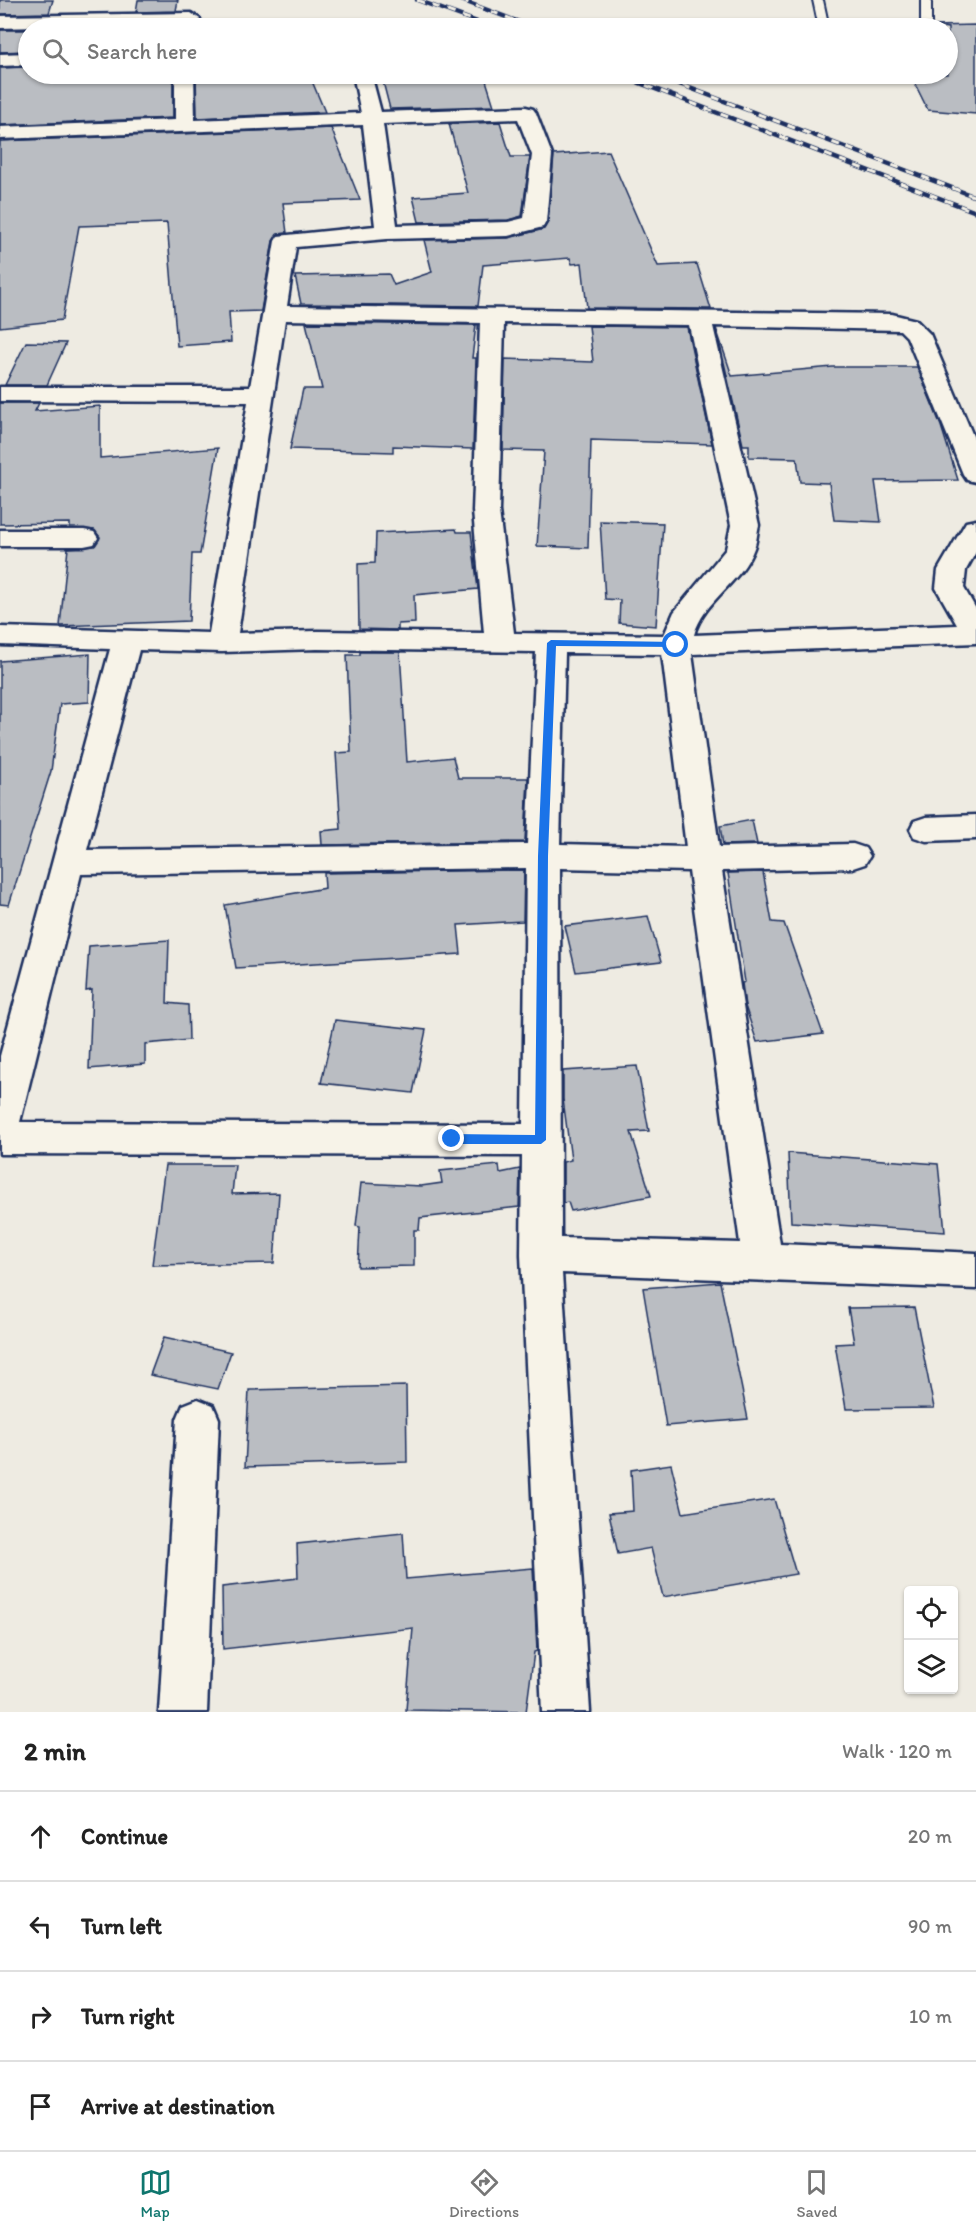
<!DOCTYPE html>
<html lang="en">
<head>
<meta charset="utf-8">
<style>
	body { margin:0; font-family:Itim,sans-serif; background:#f2f2f2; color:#222 }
	.controls { position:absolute; right:18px; bottom:18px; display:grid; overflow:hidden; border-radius:6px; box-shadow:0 2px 4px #0004 }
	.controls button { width:54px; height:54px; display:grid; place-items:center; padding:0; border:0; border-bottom:2px solid #e0e0e0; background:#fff; color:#222; font:30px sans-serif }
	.stop { position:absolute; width:18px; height:18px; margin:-14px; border:4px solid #1a73e8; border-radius:50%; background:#fff }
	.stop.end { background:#1a73e8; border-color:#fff; box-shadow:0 2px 6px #0008 }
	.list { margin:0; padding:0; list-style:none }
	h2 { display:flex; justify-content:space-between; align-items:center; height:78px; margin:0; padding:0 24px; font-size:26px }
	h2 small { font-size:20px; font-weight:400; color:#767676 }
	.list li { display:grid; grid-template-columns:39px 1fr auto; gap:18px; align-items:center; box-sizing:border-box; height:90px; padding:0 24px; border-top:2px solid #e0e0e0 }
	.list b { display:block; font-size:22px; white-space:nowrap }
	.list em { font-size:20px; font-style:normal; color:#767676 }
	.icon { flex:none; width:33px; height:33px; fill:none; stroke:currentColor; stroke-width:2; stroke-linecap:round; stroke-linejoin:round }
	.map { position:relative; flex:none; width:976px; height:1712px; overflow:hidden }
	.search { position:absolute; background:#fff; box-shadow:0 2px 4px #0004; left:18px; right:18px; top:18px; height:66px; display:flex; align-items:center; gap:15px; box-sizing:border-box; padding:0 21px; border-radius:33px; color:#767676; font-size:22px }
	.sheet { height:438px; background:#fff }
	nav { display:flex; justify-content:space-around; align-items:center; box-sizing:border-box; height:84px; border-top:2px solid #e0e0e0; background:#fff; font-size:16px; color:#767676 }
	nav a { display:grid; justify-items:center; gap:3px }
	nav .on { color:#0f766e }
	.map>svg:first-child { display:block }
	.building { fill:#babdc2; stroke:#1b2f5e; stroke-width:1.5 }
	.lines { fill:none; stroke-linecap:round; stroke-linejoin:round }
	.lane-casing { stroke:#1b2f5e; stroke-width:4 }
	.street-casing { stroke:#1b2f5e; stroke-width:5 }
	.lane { fill:#f7f3e8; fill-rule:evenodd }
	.street { fill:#f7f3e8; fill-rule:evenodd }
	.rail-casing { stroke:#1b2f5e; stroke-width:4.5 }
	.rail { stroke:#f7f3e8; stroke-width:3; stroke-dasharray:8; stroke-linecap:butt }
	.route { fill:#1a73e8 }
</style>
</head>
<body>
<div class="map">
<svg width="976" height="1712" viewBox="0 0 976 1712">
	<rect width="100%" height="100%" fill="#eeebe2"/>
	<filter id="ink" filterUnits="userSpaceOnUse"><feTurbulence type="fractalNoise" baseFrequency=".0167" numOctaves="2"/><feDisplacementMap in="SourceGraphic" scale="12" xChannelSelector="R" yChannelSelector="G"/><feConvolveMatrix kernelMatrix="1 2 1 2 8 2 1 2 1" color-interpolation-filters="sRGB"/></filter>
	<g filter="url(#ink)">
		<g class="building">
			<path d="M 0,0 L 53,0 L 49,13 L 0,14 Z"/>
			<path d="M 138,0 L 178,0 L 176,11 L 136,12 Z"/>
			<path d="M 976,25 L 976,114 L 928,110 L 910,74 L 948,74 L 948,28 L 933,26 Z"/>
			<path d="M 0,30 L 28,30 L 28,51 L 0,52 Z"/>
			<path d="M 28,67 L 28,74 L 173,74 L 173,118 L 0,125 L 0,68 Z"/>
			<path d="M 196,74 L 309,74 L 325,112 L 197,118 Z"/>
			<path d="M 381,74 L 484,74 L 494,106 L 390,109 Z"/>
			<path d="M 500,122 L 511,157 L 530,157 L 522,216 L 508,220 L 419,222 L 413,197 L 468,193 L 449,124 Z"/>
			<path d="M 331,128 L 360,200 L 283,203 L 287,233 L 278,234 L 273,241 L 261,311 L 229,312 L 231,342 L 177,346 L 167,223 L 79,226 L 62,320 L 0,327 L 0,141 Z"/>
			<path d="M 608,151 L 658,266 L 697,264 L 711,309 L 587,308 L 582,263 L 572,264 L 570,258 L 483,265 L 478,306 L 301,304 L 295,276 L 389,274 L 394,285 L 432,272 L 424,240 L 508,238 L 544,229 L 548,222 L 554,155 Z"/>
			<path d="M 306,323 L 476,325 L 472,358 L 476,358 L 473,449 L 393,446 L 393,452 L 290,449 L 303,389 L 322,389 Z"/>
			<path d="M 589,326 L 687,327 L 712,444 L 591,440 L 588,548 L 537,546 L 544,451 L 503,450 L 505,359 L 593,362 Z"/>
			<path d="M 716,328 L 732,376 L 833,367 L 917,367 L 941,426 L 958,480 L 875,481 L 881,522 L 834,520 L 829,483 L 800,482 L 797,458 L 749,457 L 749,445 L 743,445 Z"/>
			<path d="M 26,342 L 66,343 L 47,385 L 5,385 Z"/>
			<path d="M 0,403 L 39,403 L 35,411 L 100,406 L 100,458 L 218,448 L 200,554 L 192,554 L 189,621 L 60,626 L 68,548 L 94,546 L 100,537 L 94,530 L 70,528 L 70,523 L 0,524 Z"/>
			<path d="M 600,521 L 663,523 L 656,626 L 619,623 L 620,600 L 605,599 Z"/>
			<path d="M 456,529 L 457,532 L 471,532 L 478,589 L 414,595 L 415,623 L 398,624 L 398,630 L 359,629 L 358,564 L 375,563 L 376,533 Z"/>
			<path d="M 360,652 L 400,652 L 407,762 L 453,757 L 458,778 L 528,778 L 525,842 L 322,845 L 321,831 L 341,829 L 336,753 L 351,752 L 347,655 L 360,655 Z"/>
			<path d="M 90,654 L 89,702 L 60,704 L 51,771 L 9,905 L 0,904 L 0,661 Z"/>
			<path d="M 752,820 L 757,844 L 723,845 L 720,826 Z"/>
			<path d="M 524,870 L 523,921 L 458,925 L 461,954 L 236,968 L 225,905 L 325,888 L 324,873 Z"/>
			<path d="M 763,872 L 772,922 L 784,923 L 823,1034 L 757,1042 L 745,1006 L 742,983 L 745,982 L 728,873 Z"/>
			<path d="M 648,916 L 661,962 L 576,972 L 565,926 Z"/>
			<path d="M 169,940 L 167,1003 L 188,1005 L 189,1040 L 145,1044 L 145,1064 L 89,1069 L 92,990 L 86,991 L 89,946 Z"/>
			<path d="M 335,1020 L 426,1030 L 413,1093 L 321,1083 Z"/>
			<path d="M 637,1066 L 649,1131 L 631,1132 L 651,1196 L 571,1211 L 568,1202 L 563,1203 L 563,1162 L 571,1160 L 563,1099 L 563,1071 Z"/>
			<path d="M 788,1153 L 938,1164 L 945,1232 L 791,1222 Z"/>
			<path d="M 165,1165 L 235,1165 L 232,1194 L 279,1193 L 274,1263 L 152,1265 Z"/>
			<path d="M 499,1165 L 500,1173 L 520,1169 L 519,1207 L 420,1218 L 419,1230 L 414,1230 L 414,1266 L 358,1267 L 360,1227 L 356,1226 L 361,1183 L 421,1186 L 442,1183 L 440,1171 Z"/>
			<path d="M 720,1282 L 748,1419 L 666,1426 L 643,1288 Z"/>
			<path d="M 914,1307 L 934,1408 L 846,1409 L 835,1344 L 854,1343 L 848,1308 Z"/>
			<path d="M 164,1337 L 231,1352 L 218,1389 L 150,1375 Z"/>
			<path d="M 406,1386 L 407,1462 L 245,1467 L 249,1390 Z"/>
			<path d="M 671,1464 L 683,1513 L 774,1499 L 796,1574 L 663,1597 L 651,1548 L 618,1554 L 609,1513 L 633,1511 L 631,1470 Z"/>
			<path d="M 403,1533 L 406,1579 L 533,1568 L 537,1651 L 534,1652 L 526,1712 L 406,1710 L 413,1628 L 223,1649 L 222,1587 L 298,1578 L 297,1544 Z"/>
		</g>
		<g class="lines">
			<g class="lane-casing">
				<g id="lane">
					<path d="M 813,0 L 823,0 L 829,28 L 819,28 Z"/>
					<rect x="921" y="0" width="10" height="28"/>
				</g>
			</g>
			<g class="street-casing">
				<g id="street">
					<path d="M 191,13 L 200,19 L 198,23 L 0,28 L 0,16 Z"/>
					<path d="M 28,53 L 28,65 L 0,66 L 0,54 Z"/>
					<path d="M 175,74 L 194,74 L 195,120 L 361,113 L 353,74 L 371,74 L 381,112 L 526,107 L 533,109 L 536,113 L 552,155 L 546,222 L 543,227 L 508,236 L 387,239 L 296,247 L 287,306 L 892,314 L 916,320 L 930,334 L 976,443 L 976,482 L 967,480 L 963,474 L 907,337 L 900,330 L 713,326 L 759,525 C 757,532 757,541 754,548 C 742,582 703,601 694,635 L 957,625 L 936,588 L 938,570 L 966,522 L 976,520 L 976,552 L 966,570 L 964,588 L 976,609 L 976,643 L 692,654 L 719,847 L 853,844 L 865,848 L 870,856 L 865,864 L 853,868 L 722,871 L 780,1244 L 976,1253 L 976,1289 L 562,1273 L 590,1712 L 542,1712 L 521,1255 L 522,1156 L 0,1154 L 0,1056 L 110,649 L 0,645 L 0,627 L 209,633 L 248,402 L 0,401 L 0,387 L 250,387 L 275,241 L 278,236 L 375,226 L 363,125 L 0,139 L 0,127 L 175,120 ZM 518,119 L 532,155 L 524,218 L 508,222 L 397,225 L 383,124 ZM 285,320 L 480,323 L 473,511 L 484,633 L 317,631 L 238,633 ZM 504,323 L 689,325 L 731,525 L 726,549 L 674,612 L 664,635 L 514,633 L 499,511 ZM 317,649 L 536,652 L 527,844 L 87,850 L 139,650 L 222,652 ZM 565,653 L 662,654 L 686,847 L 560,844 ZM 526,868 L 523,1124 L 20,1122 L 81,874 ZM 560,868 L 689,871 L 740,1243 L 561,1238 Z"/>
					<path d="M 0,530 L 84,530 L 94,532 L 98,538 L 94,544 L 84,546 L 0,546 Z"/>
					<path d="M 976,815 L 976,839 L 926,841 L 914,837 L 910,829 L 914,821 L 926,817 Z"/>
					<path d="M 198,1399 L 213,1405 L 219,1419 L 207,1712 L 159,1712 L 177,1419 L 183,1405 Z"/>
				</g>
			</g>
			<use href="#lane" class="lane"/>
			<use href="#street" class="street"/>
			<g class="rail-casing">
				<g id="rail">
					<path d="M 417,0 L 494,28"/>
					<path d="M 461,0 L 535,28"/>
					<path d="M 616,74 L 976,212"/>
					<path d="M 653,74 L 976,197"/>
				</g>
			</g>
			<use href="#rail" class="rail"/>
		</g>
	</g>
	<path class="route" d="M 551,640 L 676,642 L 680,645 L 676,647 L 556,646 L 548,856 L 546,1140 L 541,1144 L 452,1144 L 446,1139 L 452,1134 L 535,1135 L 538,856 L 547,643 Z"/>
</svg>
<div class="controls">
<button><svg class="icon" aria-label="locate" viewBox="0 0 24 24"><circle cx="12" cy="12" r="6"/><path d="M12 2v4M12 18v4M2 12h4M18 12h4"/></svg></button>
<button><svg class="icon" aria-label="layers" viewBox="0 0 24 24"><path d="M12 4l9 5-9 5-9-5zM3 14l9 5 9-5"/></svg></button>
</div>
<div class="stop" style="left:676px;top:645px"></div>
<div class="stop end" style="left:452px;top:1139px"></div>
<div class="search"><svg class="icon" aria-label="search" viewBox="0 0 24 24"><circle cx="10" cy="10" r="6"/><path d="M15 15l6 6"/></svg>Search here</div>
</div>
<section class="sheet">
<h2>2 min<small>Walk · 120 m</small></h2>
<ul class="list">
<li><svg class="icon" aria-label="ahead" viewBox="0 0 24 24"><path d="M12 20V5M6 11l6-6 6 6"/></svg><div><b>Continue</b></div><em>20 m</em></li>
<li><svg class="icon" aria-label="left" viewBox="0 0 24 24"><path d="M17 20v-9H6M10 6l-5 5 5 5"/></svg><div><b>Turn left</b></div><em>90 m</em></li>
<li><svg class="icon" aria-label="right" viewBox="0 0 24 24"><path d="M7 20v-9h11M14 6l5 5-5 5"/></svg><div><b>Turn right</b></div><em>10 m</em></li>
<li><svg class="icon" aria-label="arrive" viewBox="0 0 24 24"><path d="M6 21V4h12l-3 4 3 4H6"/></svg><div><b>Arrive at destination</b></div></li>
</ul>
</section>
<nav>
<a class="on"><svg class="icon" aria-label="map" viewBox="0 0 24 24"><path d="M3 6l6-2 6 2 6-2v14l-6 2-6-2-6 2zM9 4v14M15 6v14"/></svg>Map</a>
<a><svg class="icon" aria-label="directions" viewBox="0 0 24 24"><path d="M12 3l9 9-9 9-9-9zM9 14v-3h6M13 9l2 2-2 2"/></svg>Directions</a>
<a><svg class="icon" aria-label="saved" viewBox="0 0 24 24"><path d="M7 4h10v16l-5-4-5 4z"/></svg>Saved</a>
</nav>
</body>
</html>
